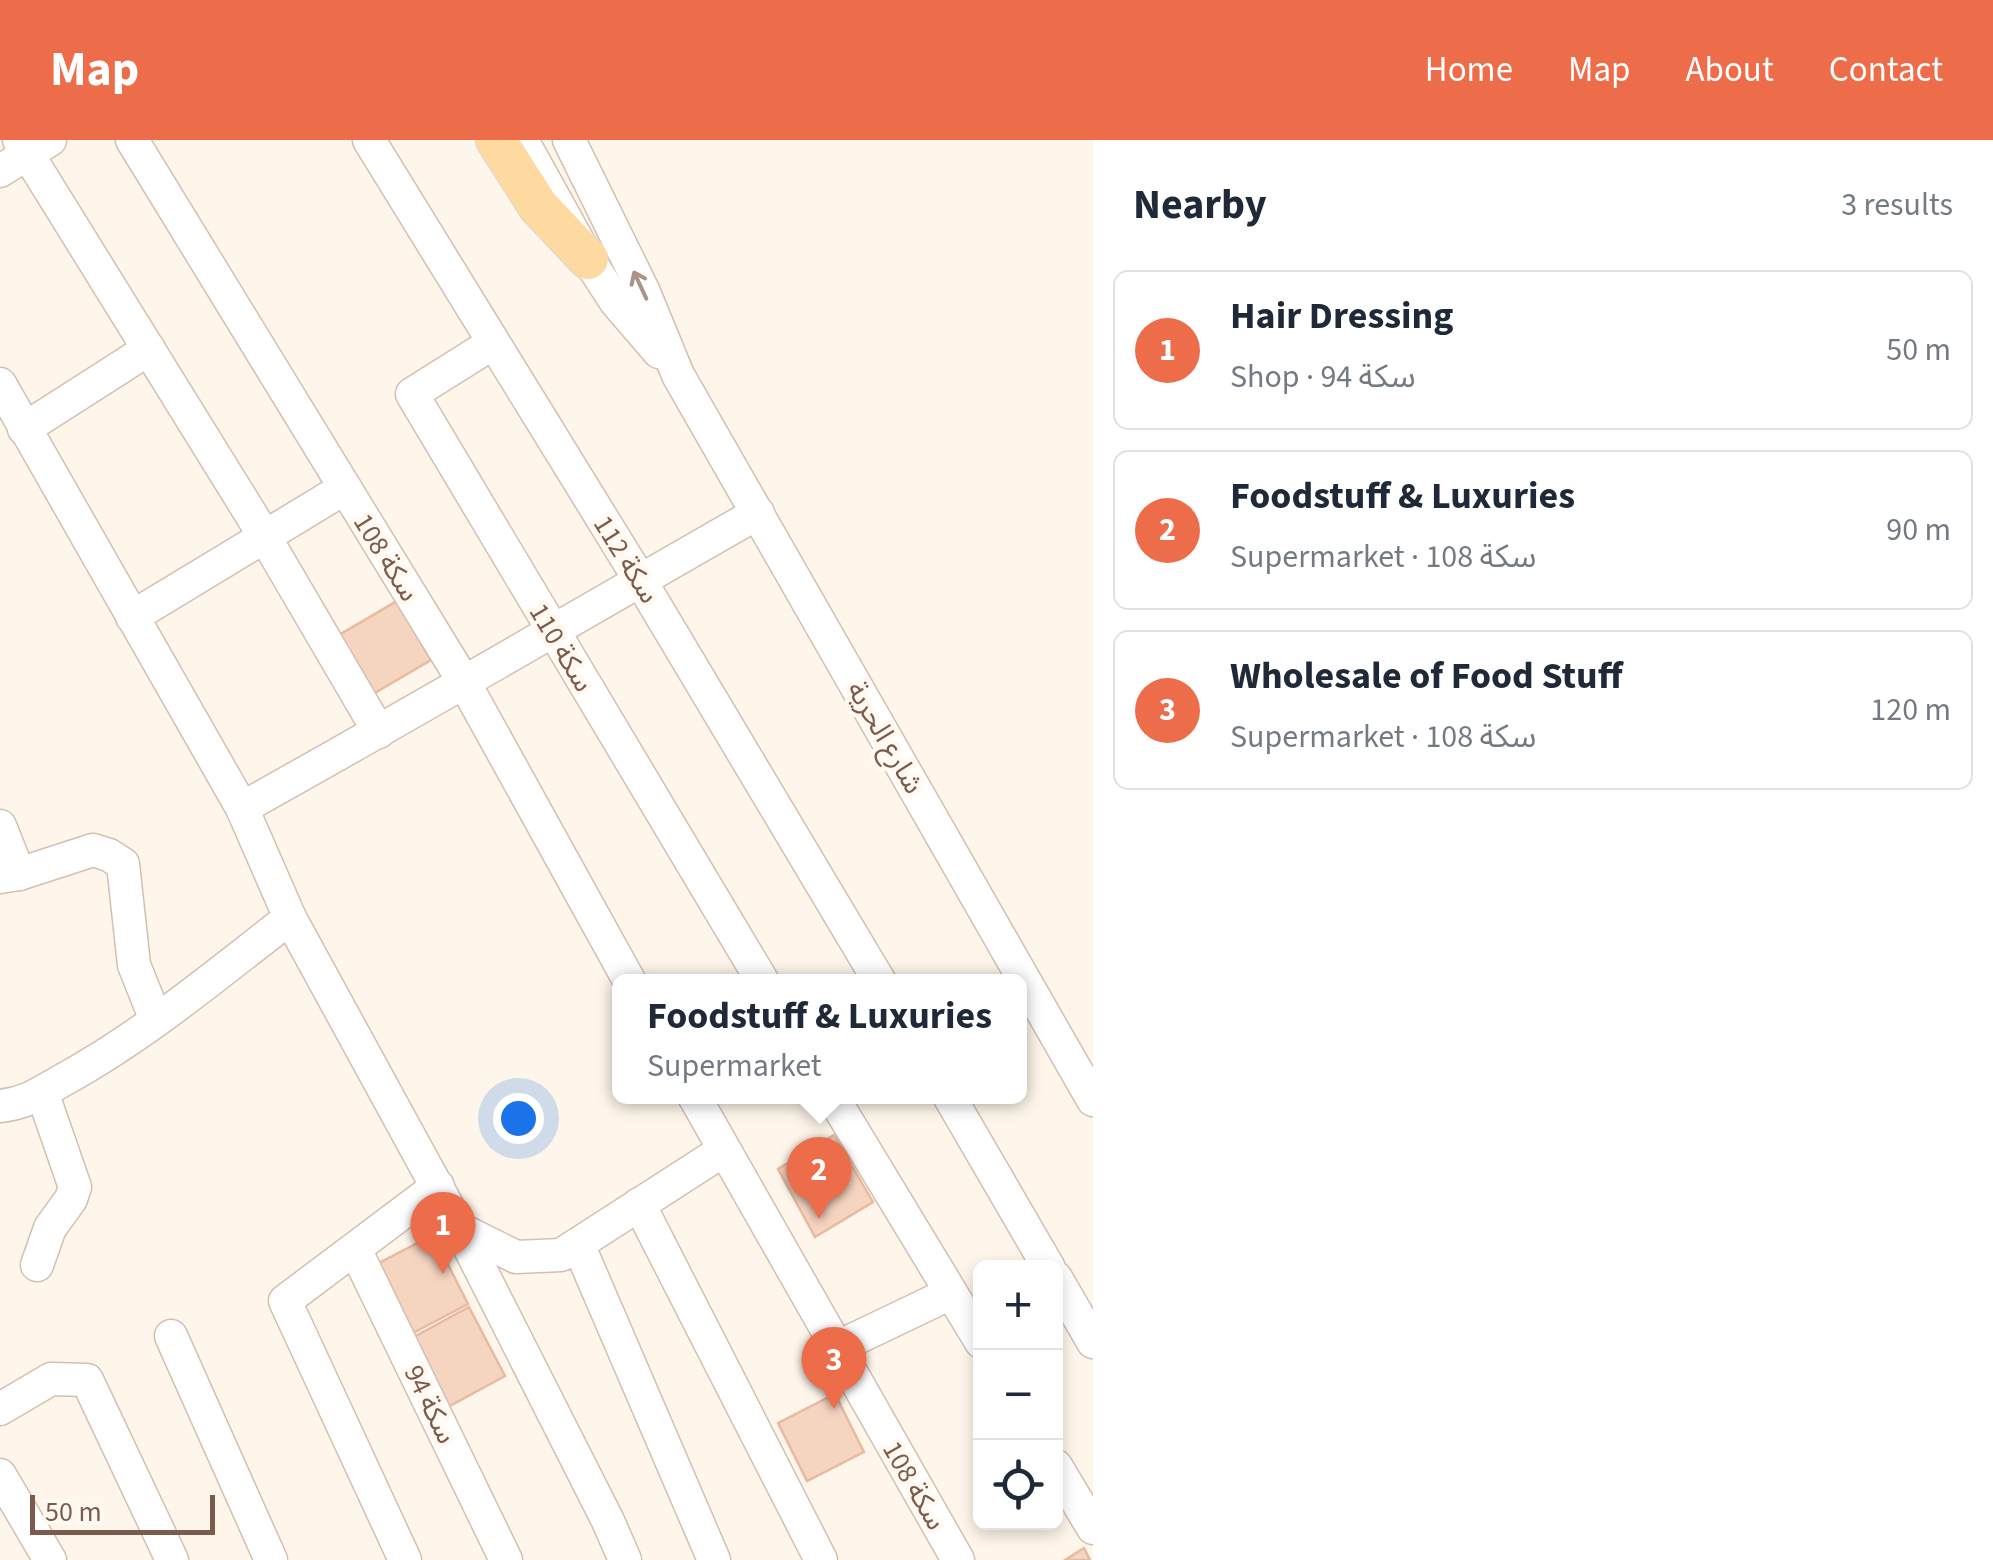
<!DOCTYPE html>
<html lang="en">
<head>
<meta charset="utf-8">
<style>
	body { margin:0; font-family:"Source Sans 3","Noto Sans Arabic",sans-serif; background:#f6f6f7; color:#1f2937 }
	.controls { position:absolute; right:30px; bottom:30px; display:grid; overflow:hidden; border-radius:15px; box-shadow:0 5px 15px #0003 }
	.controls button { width:90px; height:90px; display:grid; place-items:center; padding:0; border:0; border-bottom:2px solid #e0e1e3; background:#fff; color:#1f2937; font:50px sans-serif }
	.scale { position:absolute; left:30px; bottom:25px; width:185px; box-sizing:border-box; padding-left:10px; border:5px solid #7b5b4b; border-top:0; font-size:28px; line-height:35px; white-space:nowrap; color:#7b5b4b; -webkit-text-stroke:8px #fff9f1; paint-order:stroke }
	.you { position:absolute; left:518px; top:978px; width:35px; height:35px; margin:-25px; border:8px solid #fff; border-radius:50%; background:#1a73e8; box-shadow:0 0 0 15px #1a73e833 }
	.badge { display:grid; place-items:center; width:65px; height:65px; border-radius:50%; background:#ed6d4a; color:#fff; font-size:32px; font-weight:700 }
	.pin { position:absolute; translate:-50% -82px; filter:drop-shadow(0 2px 5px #0008) }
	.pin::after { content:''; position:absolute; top:52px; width:35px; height:30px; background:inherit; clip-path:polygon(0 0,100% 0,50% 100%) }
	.popup { position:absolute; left:612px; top:834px; width:415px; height:130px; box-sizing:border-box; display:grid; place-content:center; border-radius:15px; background:#fff; filter:drop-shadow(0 2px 8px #0005); font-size:32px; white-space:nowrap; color:#747a83 }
	.popup b { font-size:38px; color:#1f2937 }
	.popup::after { content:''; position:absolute; left:50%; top:100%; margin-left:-20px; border:20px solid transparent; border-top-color:#fff }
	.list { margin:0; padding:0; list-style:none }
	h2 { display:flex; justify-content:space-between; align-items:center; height:130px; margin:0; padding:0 40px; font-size:42px }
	h2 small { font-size:32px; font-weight:400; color:#747a83 }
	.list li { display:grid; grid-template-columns:65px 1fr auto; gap:30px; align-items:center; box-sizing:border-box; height:160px; margin:0 20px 20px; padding:0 20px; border:2px solid #e0e1e3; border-radius:15px }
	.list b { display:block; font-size:38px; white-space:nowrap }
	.list p { margin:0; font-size:32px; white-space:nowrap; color:#747a83 }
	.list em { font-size:32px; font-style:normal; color:#747a83 }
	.icon { flex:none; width:55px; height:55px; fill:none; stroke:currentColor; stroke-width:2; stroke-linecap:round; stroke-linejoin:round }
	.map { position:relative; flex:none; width:1093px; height:1420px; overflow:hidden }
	header { display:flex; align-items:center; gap:60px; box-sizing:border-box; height:140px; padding:0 50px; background:#ed6d4a; color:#fff }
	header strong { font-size:48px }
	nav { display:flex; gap:55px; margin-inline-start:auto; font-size:35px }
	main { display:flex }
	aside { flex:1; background:#fff }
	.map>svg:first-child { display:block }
	.building { fill:#f5d4c0; stroke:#e8ba9f; stroke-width:2.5 }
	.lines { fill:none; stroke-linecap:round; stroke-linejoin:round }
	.minor-casing { stroke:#d4bfb1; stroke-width:35 }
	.major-casing { stroke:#ddd4d0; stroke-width:42 }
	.minor { stroke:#fff; stroke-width:32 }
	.major { stroke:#fedaa0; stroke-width:40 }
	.oneway { stroke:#a9948a }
	.labels { text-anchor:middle; stroke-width:9; stroke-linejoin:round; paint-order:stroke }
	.street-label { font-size:28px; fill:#7b5b4b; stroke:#fff9f1 }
</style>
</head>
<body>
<header>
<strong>Map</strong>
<nav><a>Home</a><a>Map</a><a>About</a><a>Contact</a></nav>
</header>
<main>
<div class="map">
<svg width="1093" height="1420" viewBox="0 0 1093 1420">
	<rect width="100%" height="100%" fill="#fef6ea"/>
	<g class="building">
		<path d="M 397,461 L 431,520 L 373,554 L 339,495 Z"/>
		<path d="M 834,995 L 873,1062 L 815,1097 L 778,1029 Z"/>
		<path d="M 433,1095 L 468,1164 L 409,1195 L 375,1125 Z"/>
		<path d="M 469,1167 L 505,1236 L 446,1268 L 412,1198 Z"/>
		<path d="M 835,1254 L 864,1312 L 807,1341 L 778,1283 Z"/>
		<path d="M 1084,1408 L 1090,1420 L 1065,1420 Z"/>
	</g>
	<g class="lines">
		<g class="minor-casing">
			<g id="minor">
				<path d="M 19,0 L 265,397 L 379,592"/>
				<path d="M 132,0 L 464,542 L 630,842"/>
				<path d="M 369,0 L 640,440 L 880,842"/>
				<path d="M 522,0 L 588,119 L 616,162 L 659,212"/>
				<path d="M 569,0 L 643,150 L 678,235 L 1093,960"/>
				<path d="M 0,31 L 50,0"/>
				<path d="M 493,203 L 412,254 L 763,842"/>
				<path d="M 0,244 L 242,668 L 290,778 L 460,1089 L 608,1381 L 625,1420"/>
				<path d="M 24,289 L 149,209"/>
				<path d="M 132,477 L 345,348"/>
				<path d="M 242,668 C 415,572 586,471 758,373"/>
				<path d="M 0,686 L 19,734"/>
				<path d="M 0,737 L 19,734 L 93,710 L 109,715 L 123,724 L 134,825 L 156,880"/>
				<path d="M 694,956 L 958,1420"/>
				<path d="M 832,956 L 981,1202"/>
				<path d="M 949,956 L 1049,1128"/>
				<path d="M 0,966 C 27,963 40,953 63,940 C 145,895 217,834 290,778"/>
				<path d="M 639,1064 L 821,1420"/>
				<path d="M 460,1089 L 516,1117 L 561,1115 L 724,1010"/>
				<path d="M 578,1104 L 714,1420"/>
				<path d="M 355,1109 L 506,1420"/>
				<path d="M 37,1125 L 50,1088 L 71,1059 L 75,1047 L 42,952"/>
				<path d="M 1056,1138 L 1093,1202"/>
				<path d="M 171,1196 L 271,1420"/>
				<path d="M 836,1208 L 951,1153"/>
				<path d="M 0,1269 L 51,1239 L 87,1240 L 172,1420"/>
				<path d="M 1056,1326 L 1093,1388"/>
				<path d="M 0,1335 L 50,1420"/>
				<path d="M 405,1420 L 285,1161 L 438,1046"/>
			</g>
		</g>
		<g class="major-casing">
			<path id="major" d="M 496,0 L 538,66 L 588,119"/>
		</g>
		<use href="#minor" class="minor"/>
		<use href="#major" class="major"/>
	</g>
	<defs><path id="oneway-shaft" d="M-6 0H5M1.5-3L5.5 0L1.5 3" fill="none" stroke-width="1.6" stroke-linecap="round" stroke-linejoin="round" transform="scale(2.5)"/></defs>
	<use class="oneway" href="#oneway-shaft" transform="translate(640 145) rotate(-115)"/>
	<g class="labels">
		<g class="street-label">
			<text transform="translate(387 417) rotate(58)" y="10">سكة 108</text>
			<text transform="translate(627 419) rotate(58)" y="10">سكة 112</text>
			<text transform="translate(562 507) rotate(59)" y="10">سكة 110</text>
			<text transform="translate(886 597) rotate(60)" y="10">شارع الحرية</text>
			<text transform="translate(431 1264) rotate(64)" y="10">سكة 94</text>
			<text transform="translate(915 1345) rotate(60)" y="10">سكة 108</text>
		</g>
	</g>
</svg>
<div class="controls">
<button>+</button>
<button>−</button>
<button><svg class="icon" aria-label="locate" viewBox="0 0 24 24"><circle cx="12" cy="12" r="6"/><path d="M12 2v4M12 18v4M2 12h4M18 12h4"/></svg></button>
</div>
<div class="scale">50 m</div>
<div class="you"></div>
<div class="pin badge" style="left:443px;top:1134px">1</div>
<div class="pin badge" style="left:819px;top:1079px">2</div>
<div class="popup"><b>Foodstuff &amp; Luxuries</b>Supermarket</div>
<div class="pin badge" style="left:834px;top:1269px">3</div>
</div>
<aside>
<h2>Nearby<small>3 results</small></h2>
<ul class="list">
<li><span class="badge">1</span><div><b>Hair Dressing</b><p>Shop · سكة 94</p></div><em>50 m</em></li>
<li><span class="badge">2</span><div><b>Foodstuff &amp; Luxuries</b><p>Supermarket · سكة 108</p></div><em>90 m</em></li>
<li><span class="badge">3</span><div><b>Wholesale of Food Stuff</b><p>Supermarket · سكة 108</p></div><em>120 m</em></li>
</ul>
</aside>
</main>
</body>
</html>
